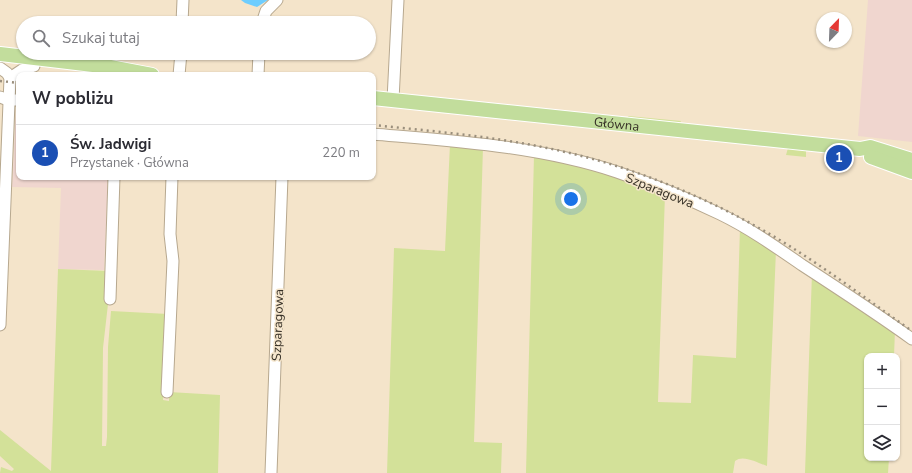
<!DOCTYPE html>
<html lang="pl">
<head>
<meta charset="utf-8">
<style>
	body { margin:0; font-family:"Nunito Sans",sans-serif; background:#f7f7f7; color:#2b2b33 }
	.controls { position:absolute; right:12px; bottom:12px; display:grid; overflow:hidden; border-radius:8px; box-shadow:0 1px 3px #0004 }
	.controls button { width:36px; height:36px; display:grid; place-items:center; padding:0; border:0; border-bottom:1px solid #e1e1e2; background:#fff; color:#2b2b33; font:20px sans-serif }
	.compass { position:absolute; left:816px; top:12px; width:36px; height:36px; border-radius:50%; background:#fff; box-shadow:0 1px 3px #0004; rotate:23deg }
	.you { position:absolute; left:571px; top:199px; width:14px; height:14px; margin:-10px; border:3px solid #fff; border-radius:50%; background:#1a73e8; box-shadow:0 0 0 6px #1a73e833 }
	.badge { display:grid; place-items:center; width:26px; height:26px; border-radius:50%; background:#2563eb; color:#fff; font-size:13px; font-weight:700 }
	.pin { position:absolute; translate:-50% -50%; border:2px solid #fff; box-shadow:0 1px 4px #0006 }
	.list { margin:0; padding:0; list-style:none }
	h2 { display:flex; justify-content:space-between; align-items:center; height:52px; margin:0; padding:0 16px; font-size:17px }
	h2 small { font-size:13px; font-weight:400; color:#7c7c81 }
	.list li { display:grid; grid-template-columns:26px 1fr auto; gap:12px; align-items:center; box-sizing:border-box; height:56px; padding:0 16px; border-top:1px solid #e1e1e2 }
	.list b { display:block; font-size:15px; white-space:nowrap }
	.list p { margin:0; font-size:13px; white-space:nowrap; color:#7c7c81 }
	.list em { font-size:13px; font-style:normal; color:#7c7c81 }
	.icon { flex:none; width:22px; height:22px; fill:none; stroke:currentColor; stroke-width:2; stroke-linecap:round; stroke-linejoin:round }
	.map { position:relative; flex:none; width:912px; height:473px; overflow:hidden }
	.search { position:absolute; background:#fff; box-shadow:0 1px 3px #0004; left:16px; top:16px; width:360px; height:44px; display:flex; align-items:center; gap:10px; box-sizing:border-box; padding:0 14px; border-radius:22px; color:#7c7c81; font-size:15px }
	.panel { position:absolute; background:#fff; box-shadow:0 1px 3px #0004; left:16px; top:72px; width:360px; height:108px; border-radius:8px }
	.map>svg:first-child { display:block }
	.industrial { fill:#f0d6cf }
	.green { fill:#d3e199 }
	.water { fill:#6ecdfe }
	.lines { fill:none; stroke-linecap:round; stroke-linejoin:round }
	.minor-casing { stroke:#b7a88f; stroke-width:13 }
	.major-casing { stroke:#fff; stroke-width:16 }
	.minor { stroke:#fff; stroke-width:11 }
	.major { stroke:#c2dd9c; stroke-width:14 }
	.rail { stroke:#998e7c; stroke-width:2.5; stroke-dasharray:2 4; stroke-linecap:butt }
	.labels { text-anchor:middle; stroke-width:3; stroke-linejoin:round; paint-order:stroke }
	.street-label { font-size:13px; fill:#373127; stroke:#f4e4ca }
</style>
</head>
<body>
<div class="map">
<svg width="912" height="473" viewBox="0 0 912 473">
	<rect width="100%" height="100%" fill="#f4e4ca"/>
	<g class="industrial">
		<path d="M 868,0 L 912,0 L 912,142 L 858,136 Z"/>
		<path d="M 16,110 L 19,110 L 19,177 L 108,177 L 104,270 L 58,269 L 61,188 L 12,187 Z"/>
	</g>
	<g class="green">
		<path d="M 628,116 L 681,121 L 680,123 L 629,118 Z"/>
		<path d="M 450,144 L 483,147 L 474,442 L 502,443 L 501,473 L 387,473 L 394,248 L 445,251 Z"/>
		<path d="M 788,148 L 806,151 L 806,157 L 786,155 Z"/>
		<path d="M 534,155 L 616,175 L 665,194 L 658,402 L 691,403 L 693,355 L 736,358 L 740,228 L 776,250 L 767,466 C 758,463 743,454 735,461 L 733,473 L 526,473 Z"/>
		<path d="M 58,269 L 109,271 L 108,304 L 103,348 L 102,446 L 106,446 L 107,437 L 108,347 L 111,311 L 168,314 L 163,400 L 169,401 L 169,392 L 220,395 L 218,473 L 0,473 L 1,467 L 12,471 L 14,469 L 0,456 L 0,430 L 51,471 Z"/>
		<path d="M 812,273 L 895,330 L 894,356 L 867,356 L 867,458 L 889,458 L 888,473 L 805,473 Z"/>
	</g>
	<path class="water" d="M 241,0 L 268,0 L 257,7 L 245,3 Z"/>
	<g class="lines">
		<g class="minor-casing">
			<g id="minor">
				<path d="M 182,23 L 183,0"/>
				<path d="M 262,23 L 266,11 L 277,0"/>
				<path d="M 0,68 L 7,73 L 10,78 L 0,325"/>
				<path d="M 179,75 L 181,53"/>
				<path d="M 258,75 L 259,53"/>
				<path d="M 10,78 L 22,70 L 34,66"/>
				<path d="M 0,97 L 8,100 L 19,100"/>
				<path d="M 393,100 L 398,0"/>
				<path d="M 373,134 C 454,141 539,146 617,172 C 649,183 689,199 720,214 C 749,228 776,247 802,265 C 839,289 876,313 912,339"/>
				<path d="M 110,299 L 114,177"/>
				<path d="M 167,392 L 173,261 L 170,234 L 172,177"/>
				<path d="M 271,473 L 282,177"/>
			</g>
		</g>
		<g class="major-casing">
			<g id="major">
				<path d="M 0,54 L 110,67 L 152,75"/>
				<path id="s1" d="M 373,98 L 860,149 L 870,147 L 912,160"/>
				<path d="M 871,157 L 912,172"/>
			</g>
		</g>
		<use href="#minor" class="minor"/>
		<use href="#major" class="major"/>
		<g class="rail">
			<path d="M 0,81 L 19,83"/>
			<path d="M 373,125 C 431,131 490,136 547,148 C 621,163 693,191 759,228 C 813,258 862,296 912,331"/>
		</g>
	</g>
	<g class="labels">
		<g class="street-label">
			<text dy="5" stroke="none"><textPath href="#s1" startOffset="245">Główna</textPath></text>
			<text transform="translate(660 190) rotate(22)" y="5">Szparagowa</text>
			<text transform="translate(277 325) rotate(-88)" y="5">Szparagowa</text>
		</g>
	</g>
</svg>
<div class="controls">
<button>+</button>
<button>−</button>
<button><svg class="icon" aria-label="layers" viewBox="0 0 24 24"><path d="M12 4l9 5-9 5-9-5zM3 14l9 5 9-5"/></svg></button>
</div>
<svg class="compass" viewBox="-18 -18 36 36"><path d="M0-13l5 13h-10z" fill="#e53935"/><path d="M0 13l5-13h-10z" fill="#7c7c81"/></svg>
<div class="you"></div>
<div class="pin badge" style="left:839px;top:158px;background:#1a4fb4">1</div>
<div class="search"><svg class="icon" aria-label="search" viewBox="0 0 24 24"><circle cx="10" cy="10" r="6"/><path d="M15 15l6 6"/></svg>Szukaj tutaj</div>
<section class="panel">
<h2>W pobliżu<small></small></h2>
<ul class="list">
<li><span class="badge" style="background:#1a4fb4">1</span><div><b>Św. Jadwigi</b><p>Przystanek · Główna</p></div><em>220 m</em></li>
</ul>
</section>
</div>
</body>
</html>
